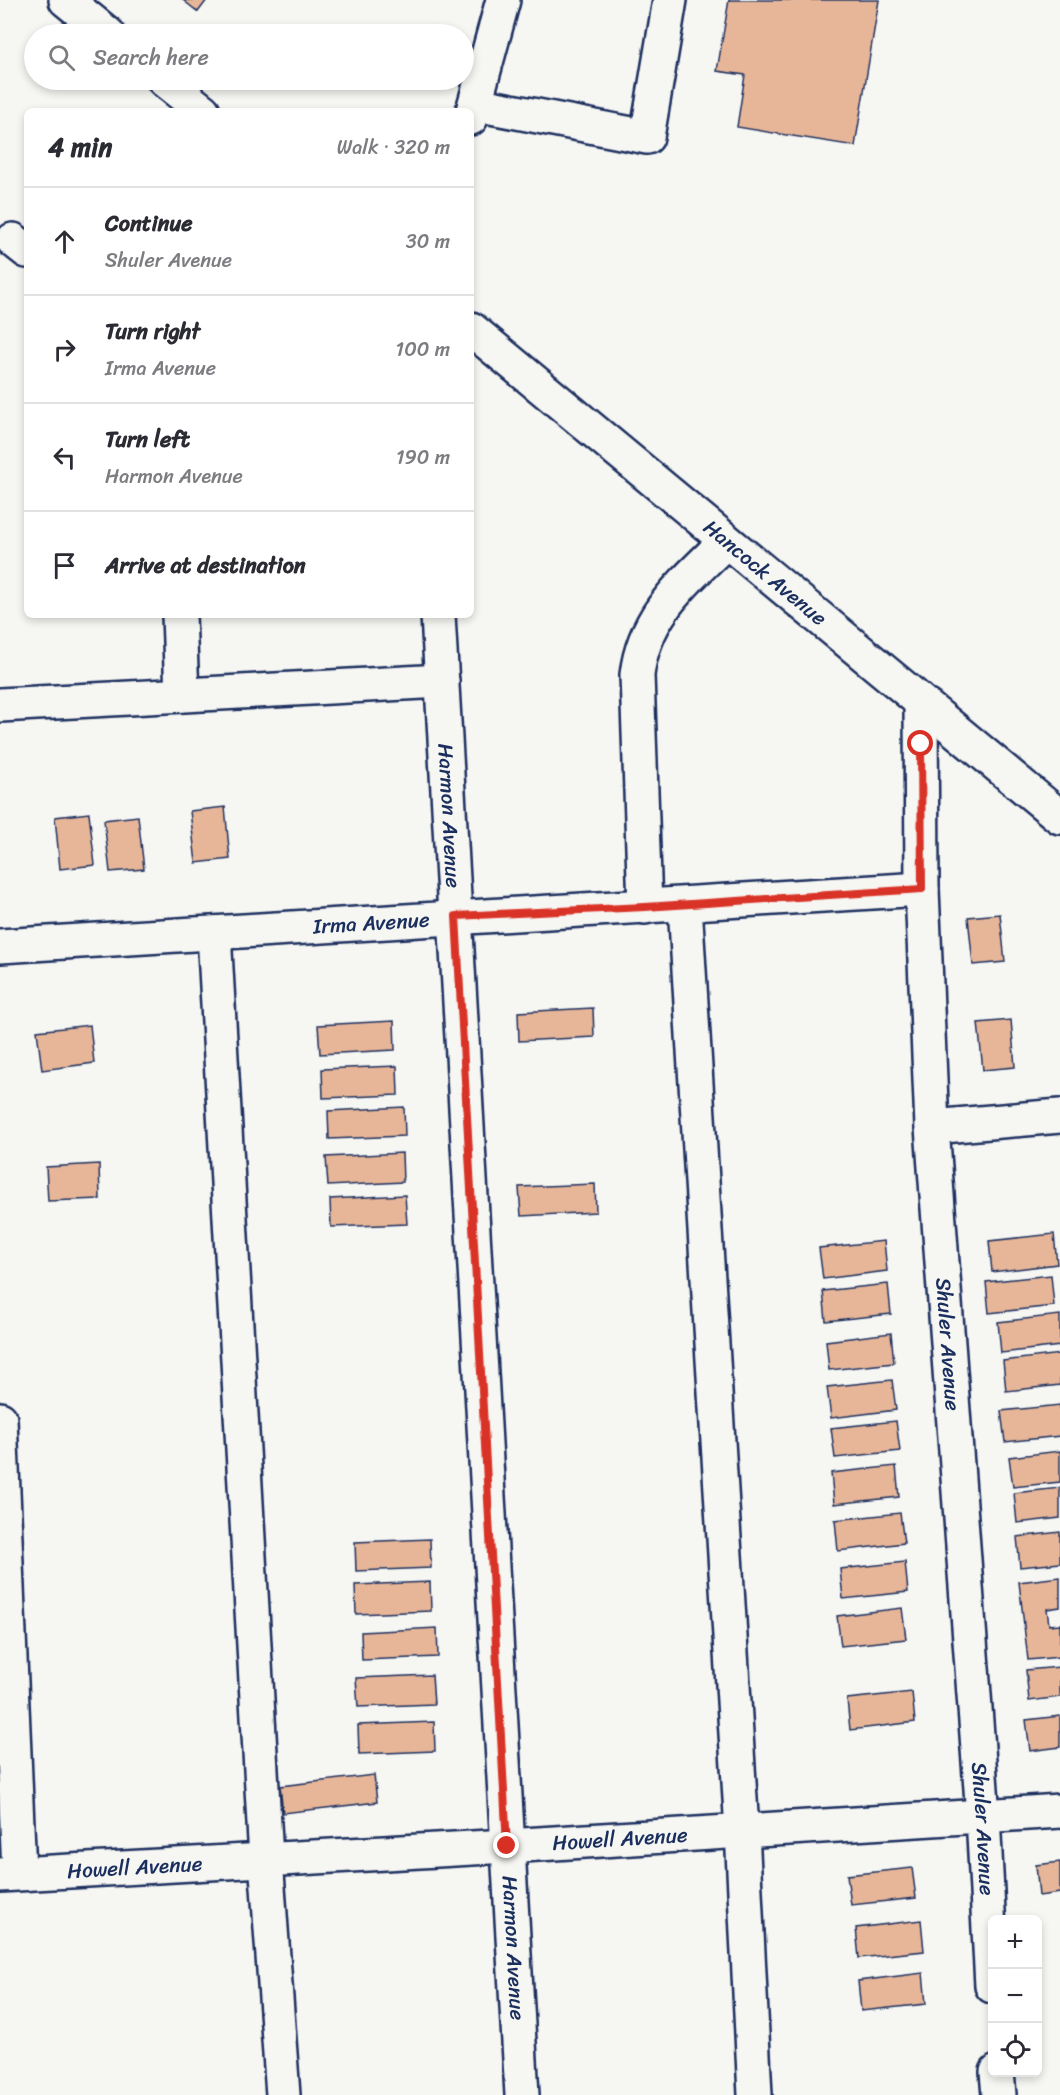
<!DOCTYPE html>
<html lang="en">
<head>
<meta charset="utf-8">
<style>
	body { margin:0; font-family:Sriracha,sans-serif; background:#f2f2f3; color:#2b2b33 }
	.controls { position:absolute; right:18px; bottom:18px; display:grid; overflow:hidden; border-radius:9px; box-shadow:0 3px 9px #0003 }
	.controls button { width:54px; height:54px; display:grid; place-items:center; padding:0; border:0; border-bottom:2px solid #e1e1e2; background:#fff; color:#2b2b33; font:30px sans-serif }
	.stop { position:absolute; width:18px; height:18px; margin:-14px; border:4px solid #d93025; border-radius:50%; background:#fff }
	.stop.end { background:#d93025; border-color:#fff; box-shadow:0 2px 6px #0008 }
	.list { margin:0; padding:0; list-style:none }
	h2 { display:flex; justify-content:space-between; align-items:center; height:78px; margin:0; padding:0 24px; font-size:26px }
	h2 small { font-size:20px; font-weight:400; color:#7c7c81 }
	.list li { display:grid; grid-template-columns:39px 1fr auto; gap:18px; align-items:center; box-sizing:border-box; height:108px; padding:0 24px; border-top:2px solid #e1e1e2 }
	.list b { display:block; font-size:22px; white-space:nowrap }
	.list p { margin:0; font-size:20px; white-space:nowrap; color:#7c7c81 }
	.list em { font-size:20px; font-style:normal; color:#7c7c81 }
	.icon { flex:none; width:33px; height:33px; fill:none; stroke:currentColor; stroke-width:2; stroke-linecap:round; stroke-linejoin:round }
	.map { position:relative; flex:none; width:1060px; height:2095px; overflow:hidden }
	.search { position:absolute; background:#fff; box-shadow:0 3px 9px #0003; left:24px; top:24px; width:450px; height:66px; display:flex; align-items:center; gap:15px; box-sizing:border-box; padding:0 21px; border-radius:33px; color:#7c7c81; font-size:22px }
	.panel { position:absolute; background:#fff; box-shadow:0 3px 9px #0003; left:24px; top:108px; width:450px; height:510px; border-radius:9px }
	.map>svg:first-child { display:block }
	.building { fill:#e7b698; stroke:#1b2f5e; stroke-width:1.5 }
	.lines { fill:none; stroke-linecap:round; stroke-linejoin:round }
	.minor-casing { stroke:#1b2f5e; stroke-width:38 }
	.minor { stroke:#f6f6f2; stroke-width:33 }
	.route { stroke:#d93025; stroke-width:8 }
	.labels { text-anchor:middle; stroke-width:4.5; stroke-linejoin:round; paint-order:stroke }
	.street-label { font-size:21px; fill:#1b2f5e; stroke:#f6f6f2 }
</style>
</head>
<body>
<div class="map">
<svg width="1060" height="2095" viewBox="0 0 1060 2095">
	<rect width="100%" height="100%" fill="#f6f6f2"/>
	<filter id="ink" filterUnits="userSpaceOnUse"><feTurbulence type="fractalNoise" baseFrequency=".0167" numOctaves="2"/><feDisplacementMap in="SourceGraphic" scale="12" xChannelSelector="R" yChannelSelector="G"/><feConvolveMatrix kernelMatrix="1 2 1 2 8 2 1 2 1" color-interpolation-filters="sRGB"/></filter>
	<g filter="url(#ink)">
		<g class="building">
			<path d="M 183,0 L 207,0 L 198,12 Z"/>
			<path d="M 729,0 L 879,0 L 855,146 L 737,127 L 745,75 L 717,71 Z"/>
			<path d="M 225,807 L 230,859 L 196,863 L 190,811 Z"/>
			<path d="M 89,813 L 95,865 L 60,869 L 55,817 Z"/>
			<path d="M 138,816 L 144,869 L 110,872 L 104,820 Z"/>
			<path d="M 1000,914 L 1005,962 L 973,965 L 968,917 Z"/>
			<path d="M 593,1008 L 594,1037 L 519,1041 L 518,1012 Z"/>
			<path d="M 1011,1020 L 1015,1067 L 983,1070 L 978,1023 Z"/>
			<path d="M 394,1021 L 395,1050 L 320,1054 L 318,1025 Z"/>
			<path d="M 90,1025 L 94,1063 L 42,1070 L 37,1031 Z"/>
			<path d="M 397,1066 L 398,1095 L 323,1098 L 322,1069 Z"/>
			<path d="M 404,1107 L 405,1136 L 329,1139 L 328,1111 Z"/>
			<path d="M 402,1153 L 403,1182 L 328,1186 L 326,1157 Z"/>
			<path d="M 99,1164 L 100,1199 L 48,1201 L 46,1167 Z"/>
			<path d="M 595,1184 L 596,1212 L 521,1216 L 519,1187 Z"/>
			<path d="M 405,1195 L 407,1224 L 331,1227 L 330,1199 Z"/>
			<path d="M 1054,1234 L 1057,1264 L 992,1272 L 989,1241 Z"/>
			<path d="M 884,1241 L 887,1271 L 823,1279 L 819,1248 Z"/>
			<path d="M 1051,1275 L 1054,1306 L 989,1313 L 986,1282 Z"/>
			<path d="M 888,1284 L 891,1314 L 826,1321 L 823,1291 Z"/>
			<path d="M 1060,1315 L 1060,1346 L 1001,1353 L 998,1322 Z"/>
			<path d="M 891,1333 L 894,1363 L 829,1370 L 826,1341 Z"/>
			<path d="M 1060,1354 L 1060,1385 L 1006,1391 L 1003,1361 Z"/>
			<path d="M 892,1380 L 896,1410 L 831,1418 L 827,1387 Z"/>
			<path d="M 1060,1405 L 1060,1436 L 1005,1442 L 1001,1411 Z"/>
			<path d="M 896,1421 L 900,1451 L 835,1458 L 831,1428 Z"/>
			<path d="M 1060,1451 L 1060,1482 L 1013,1487 L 1009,1457 Z"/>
			<path d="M 896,1466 L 899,1497 L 834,1504 L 831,1473 Z"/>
			<path d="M 1060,1488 L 1060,1518 L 1017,1523 L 1014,1493 Z"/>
			<path d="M 900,1513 L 904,1543 L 838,1551 L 835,1520 Z"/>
			<path d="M 1060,1532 L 1060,1563 L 1020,1567 L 1017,1537 Z"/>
			<path d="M 430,1539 L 431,1568 L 356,1571 L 355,1542 Z"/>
			<path d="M 905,1562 L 908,1592 L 843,1599 L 840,1569 Z"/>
			<path d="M 1060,1577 L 1060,1607 L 1047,1609 L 1049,1625 L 1060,1624 L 1060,1657 L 1028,1660 L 1019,1582 Z"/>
			<path d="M 430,1582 L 431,1611 L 356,1614 L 355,1585 Z"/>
			<path d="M 902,1608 L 906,1639 L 841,1646 L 837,1616 Z"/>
			<path d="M 437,1628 L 438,1657 L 362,1660 L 361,1632 Z"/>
			<path d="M 1060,1667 L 1060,1697 L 1029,1701 L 1026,1670 Z"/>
			<path d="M 432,1675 L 434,1704 L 358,1707 L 356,1678 Z"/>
			<path d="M 912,1692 L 915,1722 L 850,1730 L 847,1699 Z"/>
			<path d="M 1060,1716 L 1060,1747 L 1030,1751 L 1026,1720 Z"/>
			<path d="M 434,1722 L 435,1751 L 359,1754 L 358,1725 Z"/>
			<path d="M 374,1775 L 377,1802 L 283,1813 L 280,1786 Z"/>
			<path d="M 1060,1862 L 1060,1893 L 1039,1896 L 1036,1865 Z"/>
			<path d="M 912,1868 L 916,1898 L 851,1905 L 847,1875 Z"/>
			<path d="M 921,1920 L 924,1951 L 859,1958 L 856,1928 Z"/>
			<path d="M 923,1973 L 926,2004 L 861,2011 L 858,1981 Z"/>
		</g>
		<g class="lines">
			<g class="minor-casing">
				<g id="minor">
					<path d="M 66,0 L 108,34"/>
					<path d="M 164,80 L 203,111"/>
					<path d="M 475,104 L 647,137 L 670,0"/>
					<path d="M 471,118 L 503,0"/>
					<path d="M 13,240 L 27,251"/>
					<path id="s1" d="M 471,329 L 1060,817"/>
					<path d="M 179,615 L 182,695"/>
					<path id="s2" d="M 438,615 L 522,2095"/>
					<path id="s3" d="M 921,703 L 922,889 L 932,1127 L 983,1816 L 992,1986"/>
					<path d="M 0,705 L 442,681"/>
					<path d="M 685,905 L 742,1831 L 755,2095"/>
					<path d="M 645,907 L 637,675 C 644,614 685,582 726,541"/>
					<path d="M 214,933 L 266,1859 L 283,2095"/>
					<path id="s4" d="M 0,946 L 922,889"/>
					<path d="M 932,1127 L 1060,1116"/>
					<path d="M 0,1419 L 19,1873"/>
					<path id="s5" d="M 0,1875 L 507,1846 L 1060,1811"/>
					<path d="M 997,2072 L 999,2095"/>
				</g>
			</g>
			<use href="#minor" class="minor"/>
		</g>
	</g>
	<g class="lines" filter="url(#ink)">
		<path class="route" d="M 507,1846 L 456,916 L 645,907 L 922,889 L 921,744"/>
	</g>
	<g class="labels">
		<g class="street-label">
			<text dy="7" stroke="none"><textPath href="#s1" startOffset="382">Hancock Avenue</textPath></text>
			<text dy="7" stroke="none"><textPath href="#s2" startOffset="201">Harmon Avenue</textPath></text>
			<text dy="7" stroke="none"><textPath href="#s4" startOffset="372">Irma Avenue</textPath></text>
			<text dy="7" stroke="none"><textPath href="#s3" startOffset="642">Shuler Avenue</textPath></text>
			<text dy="7" stroke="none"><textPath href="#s3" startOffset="1128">Shuler Avenue</textPath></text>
			<text dy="7" stroke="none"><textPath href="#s5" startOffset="621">Howell Avenue</textPath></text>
			<text dy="7" stroke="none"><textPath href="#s5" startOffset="135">Howell Avenue</textPath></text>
			<text dy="7" stroke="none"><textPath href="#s2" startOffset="1335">Harmon Avenue</textPath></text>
		</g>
	</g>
</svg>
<div class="controls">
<button>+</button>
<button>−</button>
<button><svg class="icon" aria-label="locate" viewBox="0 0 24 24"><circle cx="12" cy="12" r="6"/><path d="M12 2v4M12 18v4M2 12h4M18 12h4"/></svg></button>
</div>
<div class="stop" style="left:921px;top:744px"></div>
<div class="stop end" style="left:507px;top:1846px"></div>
<div class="search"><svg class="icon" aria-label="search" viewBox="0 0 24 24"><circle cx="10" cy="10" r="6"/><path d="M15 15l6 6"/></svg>Search here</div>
<section class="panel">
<h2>4 min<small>Walk · 320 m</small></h2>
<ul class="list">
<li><svg class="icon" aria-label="ahead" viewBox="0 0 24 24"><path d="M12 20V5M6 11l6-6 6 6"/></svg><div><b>Continue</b><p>Shuler Avenue</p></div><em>30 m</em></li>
<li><svg class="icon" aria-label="right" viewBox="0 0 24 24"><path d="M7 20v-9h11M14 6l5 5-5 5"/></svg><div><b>Turn right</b><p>Irma Avenue</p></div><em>100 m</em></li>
<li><svg class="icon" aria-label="left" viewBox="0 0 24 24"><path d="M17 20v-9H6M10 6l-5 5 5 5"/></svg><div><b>Turn left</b><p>Harmon Avenue</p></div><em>190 m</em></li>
<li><svg class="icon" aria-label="arrive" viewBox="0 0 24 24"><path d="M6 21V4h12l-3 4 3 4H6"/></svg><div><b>Arrive at destination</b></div></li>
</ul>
</section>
</div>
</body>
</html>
